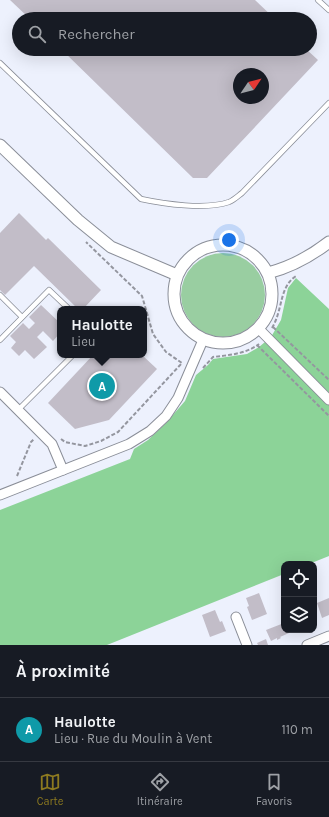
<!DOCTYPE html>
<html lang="fr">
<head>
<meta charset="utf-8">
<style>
	body { margin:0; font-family:Karla,sans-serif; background:#20242c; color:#f1f3f6 }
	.controls { position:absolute; right:12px; bottom:12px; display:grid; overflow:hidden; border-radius:8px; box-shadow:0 4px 16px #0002 }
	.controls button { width:36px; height:36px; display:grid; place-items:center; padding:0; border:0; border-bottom:1px solid #363941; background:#171b24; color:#f1f3f6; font:20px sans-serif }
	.compass { position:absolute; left:233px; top:68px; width:36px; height:36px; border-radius:50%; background:#171b24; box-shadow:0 4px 16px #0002; rotate:55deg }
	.you { position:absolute; left:229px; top:240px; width:14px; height:14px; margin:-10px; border:3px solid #fff; border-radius:50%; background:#1a73e8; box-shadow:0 0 0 6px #1a73e833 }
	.badge { display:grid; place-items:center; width:26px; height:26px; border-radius:50%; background:#8d7a20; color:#fff; font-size:13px; font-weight:700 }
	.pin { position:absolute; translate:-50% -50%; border:2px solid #fff; box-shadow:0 1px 4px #0006 }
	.popup { position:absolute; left:57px; top:306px; width:90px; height:52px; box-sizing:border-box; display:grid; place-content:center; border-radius:8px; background:#171b24; filter:drop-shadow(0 1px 3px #0005); font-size:13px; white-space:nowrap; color:#9ea1a6 }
	.popup b { font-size:15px; color:#f1f3f6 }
	.popup::after { content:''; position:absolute; left:50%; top:100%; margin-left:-8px; border:8px solid transparent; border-top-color:#171b24 }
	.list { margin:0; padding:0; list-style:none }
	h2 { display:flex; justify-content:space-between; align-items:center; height:52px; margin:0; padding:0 16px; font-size:17px }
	h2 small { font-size:13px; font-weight:400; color:#9ea1a6 }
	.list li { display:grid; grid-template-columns:26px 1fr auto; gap:12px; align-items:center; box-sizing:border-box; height:64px; padding:0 16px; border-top:1px solid #363941 }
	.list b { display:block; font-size:15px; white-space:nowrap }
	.list p { margin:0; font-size:13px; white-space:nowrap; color:#9ea1a6 }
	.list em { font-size:13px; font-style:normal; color:#9ea1a6 }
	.icon { flex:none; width:22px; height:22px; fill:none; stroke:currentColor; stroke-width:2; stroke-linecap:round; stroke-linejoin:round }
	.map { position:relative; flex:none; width:329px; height:645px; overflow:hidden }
	.search { position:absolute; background:#171b24; box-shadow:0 4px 16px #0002; left:12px; right:12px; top:12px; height:44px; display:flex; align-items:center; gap:10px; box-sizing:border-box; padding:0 14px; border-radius:22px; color:#9ea1a6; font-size:15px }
	.sheet { height:116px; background:#171b24 }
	nav { display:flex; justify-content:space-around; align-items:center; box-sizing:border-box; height:56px; border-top:1px solid #363941; background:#171b24; font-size:11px; color:#9ea1a6 }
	nav a { display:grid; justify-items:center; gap:2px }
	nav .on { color:#8d7a20 }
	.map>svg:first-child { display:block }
	.green { fill:#99cea1 }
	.forest { fill:#8cd398 }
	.building { fill:#c2bdc8; fill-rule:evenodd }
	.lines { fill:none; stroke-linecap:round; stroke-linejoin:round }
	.service-casing { stroke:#8a8e98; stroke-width:6 }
	.minor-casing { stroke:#8a8e98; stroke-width:11 }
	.tertiary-casing { stroke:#8a8e98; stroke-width:13 }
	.path { stroke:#94969f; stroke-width:2; stroke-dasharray:4 2; stroke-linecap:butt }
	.service { stroke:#fff; stroke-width:4.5 }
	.minor { stroke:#fff; stroke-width:9 }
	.tertiary { stroke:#fff; stroke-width:11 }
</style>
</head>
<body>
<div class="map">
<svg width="329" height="645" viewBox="0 0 329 645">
	<rect width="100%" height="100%" fill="#edf1fd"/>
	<circle class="green" cx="223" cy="295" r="42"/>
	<path class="forest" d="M 296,278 L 329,309 L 329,556 L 309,564 L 284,564 L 284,574 L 107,645 L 0,645 L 0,510 L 130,459 L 134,449 L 148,440 L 166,423 L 185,401 L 196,375 L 208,365 L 213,359 L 247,354 L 259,347 L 271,337 L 281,320 L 288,288 Z"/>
	<g class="building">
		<path d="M 10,0 L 255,0 L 275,19 L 30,19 Z"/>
		<path d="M 61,49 L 306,49 L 318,60 L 207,178 L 193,178 ZM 239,74 L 263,74 L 263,98 L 239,98 Z"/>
		<path d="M 19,213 L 46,240 L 48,238 L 101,290 L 83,309 L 78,309 L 34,266 L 5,295 L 0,290 L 0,233 Z"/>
		<path d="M 41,305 L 60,323 L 60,333 L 53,341 L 43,331 L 37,337 L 47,347 L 34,359 L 25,350 L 19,356 L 11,348 L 16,342 L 10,336 L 23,323 L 29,329 L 35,323 L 29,317 Z"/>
		<path d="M 93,355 L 142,355 L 157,369 L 109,420 L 75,429 L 48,403 Z"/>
		<path d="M 259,593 L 267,614 L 252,620 L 247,607 L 249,606 L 246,598 Z"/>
		<path d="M 329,598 L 329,615 L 322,618 L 317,603 Z"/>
		<path d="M 215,610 L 220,622 L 222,621 L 226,631 L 210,637 L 202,615 Z"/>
		<path d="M 284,623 L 284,630 L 288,630 L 289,633 L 280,637 L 281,638 L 277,640 L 277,638 L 271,641 L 266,630 Z"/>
		<path d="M 266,639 L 268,645 L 258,645 L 257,643 Z"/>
	</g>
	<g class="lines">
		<g class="service-casing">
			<g id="service">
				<path d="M 318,0 L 329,10"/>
				<path d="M 0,63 L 141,199 C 164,204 206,210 229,202 C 234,200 238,196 242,193 L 329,103"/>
				<path d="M 0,295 L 22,317"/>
				<path d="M 0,340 L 49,290 L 69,309"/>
				<path d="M 18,410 L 73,355"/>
			</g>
		</g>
		<g class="minor-casing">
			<g id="minor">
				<path d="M 259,329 L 329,400"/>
				<path d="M 0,392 L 52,444 L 63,470"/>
				<path d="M 0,495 L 129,444 L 150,431 L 166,416 L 178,398 L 203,340"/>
				<path d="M 236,617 L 247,645"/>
				<path d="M 307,645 L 329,636"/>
			</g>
		</g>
		<g class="tertiary-casing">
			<g id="tertiary">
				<path d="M 0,145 L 78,220 L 111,247 L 177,275"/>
				<circle cx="223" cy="294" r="49"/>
				<path d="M 268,273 C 291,267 311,256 329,242"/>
			</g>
		</g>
		<g class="path">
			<path d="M 273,327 L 329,380"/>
			<path d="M 272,328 C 283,310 279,287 296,276"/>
			<path d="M 257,345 L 329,416"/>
			<path d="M 203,368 L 213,357 C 229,355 246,354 259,344"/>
			<path d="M 61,439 L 65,442 L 85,446 L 101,441 L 118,432 L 182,363 L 166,352 L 153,334 L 142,296 L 86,242"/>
			<path d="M 17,476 L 31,442 L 34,439"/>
		</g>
		<use href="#service" class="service"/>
		<use href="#minor" class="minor"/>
		<use href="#tertiary" class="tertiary"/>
	</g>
</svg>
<div class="controls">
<button><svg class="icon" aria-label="locate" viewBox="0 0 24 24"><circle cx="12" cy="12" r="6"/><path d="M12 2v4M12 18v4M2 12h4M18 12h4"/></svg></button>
<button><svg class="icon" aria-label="layers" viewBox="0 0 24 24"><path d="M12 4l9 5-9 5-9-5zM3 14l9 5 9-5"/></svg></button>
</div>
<svg class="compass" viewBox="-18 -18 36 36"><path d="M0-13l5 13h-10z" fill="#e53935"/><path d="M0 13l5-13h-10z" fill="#9ea1a6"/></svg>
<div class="you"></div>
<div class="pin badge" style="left:102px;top:386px;background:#0f9aa8">A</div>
<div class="popup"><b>Haulotte</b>Lieu</div>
<div class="search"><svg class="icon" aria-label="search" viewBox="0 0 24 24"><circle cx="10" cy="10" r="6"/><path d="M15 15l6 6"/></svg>Rechercher</div>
</div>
<section class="sheet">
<h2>À proximité<small></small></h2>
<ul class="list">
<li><span class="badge" style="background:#0f9aa8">A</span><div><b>Haulotte</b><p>Lieu · Rue du Moulin à Vent</p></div><em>110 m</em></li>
</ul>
</section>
<nav>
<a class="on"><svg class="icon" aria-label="map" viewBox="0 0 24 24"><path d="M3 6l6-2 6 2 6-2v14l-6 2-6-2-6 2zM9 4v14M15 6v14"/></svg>Carte</a>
<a><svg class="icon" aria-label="directions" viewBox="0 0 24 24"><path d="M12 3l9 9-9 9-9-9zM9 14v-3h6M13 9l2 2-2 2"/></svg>Itinéraire</a>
<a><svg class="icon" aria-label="saved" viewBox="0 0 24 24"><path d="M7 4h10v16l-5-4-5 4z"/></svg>Favoris</a>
</nav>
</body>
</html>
